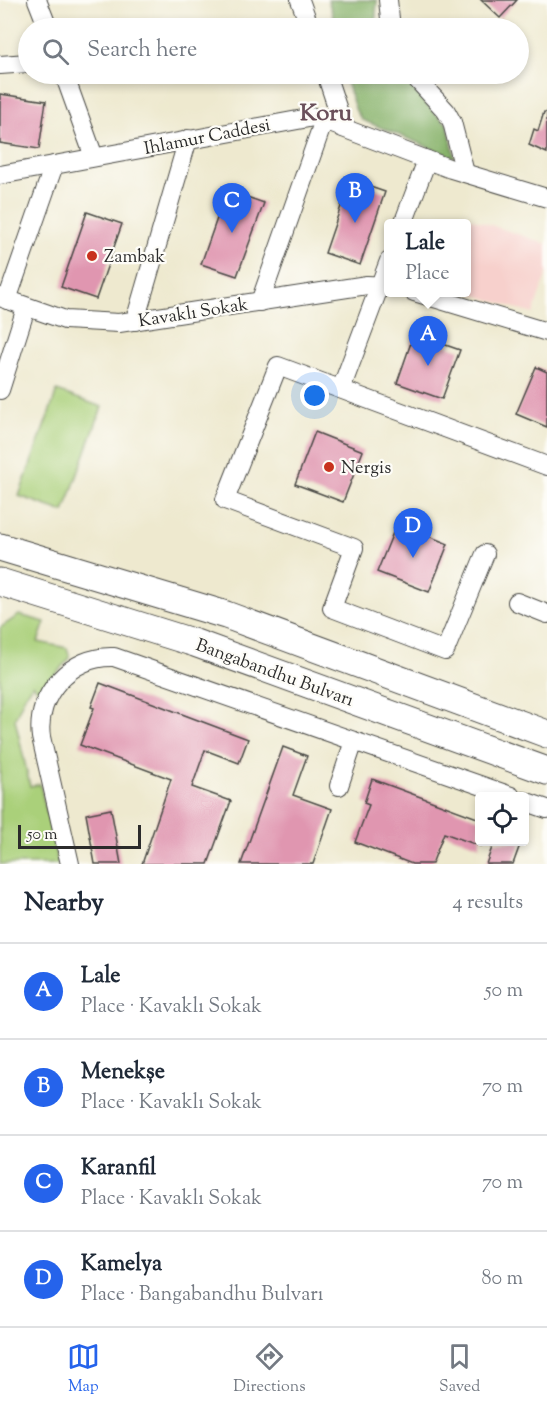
<!DOCTYPE html>
<html lang="en">
<head>
<meta charset="utf-8">
<style>
	body { margin:0; font-family:"Sorts Mill Goudy",serif; background:#f6f6f7; color:#1f2937 }
	.controls { position:absolute; right:18px; bottom:18px; display:grid; overflow:hidden; border-radius:6px; box-shadow:0 3px 9px #0003 }
	.controls button { width:54px; height:54px; display:grid; place-items:center; padding:0; border:0; border-bottom:2px solid #e0e1e3; background:#fff; color:#1f2937; font:30px sans-serif }
	.scale { position:absolute; left:18px; bottom:15px; width:123px; box-sizing:border-box; padding-left:6px; border:3px solid #2b2b2b; border-top:0; font-size:16px; line-height:21px; white-space:nowrap; color:#2b2b2b; -webkit-text-stroke:4px #fdfcf7; paint-order:stroke }
	.you { position:absolute; left:315px; top:396px; width:21px; height:21px; margin:-15px; border:4px solid #fff; border-radius:50%; background:#1a73e8; box-shadow:0 0 0 9px #1a73e833 }
	.badge { display:grid; place-items:center; width:39px; height:39px; border-radius:50%; background:#2563eb; color:#fff; font-size:20px; font-weight:700 }
	.pin { position:absolute; translate:-50% -50px; filter:drop-shadow(0 2px 3px #0008) }
	.pin::after { content:''; position:absolute; top:32px; width:21px; height:18px; background:inherit; clip-path:polygon(0 0,100% 0,50% 100%) }
	.popup { position:absolute; left:384px; top:219px; width:87px; height:78px; box-sizing:border-box; display:grid; place-content:center; border-radius:6px; background:#fff; filter:drop-shadow(0 2px 4px #0005); font-size:20px; white-space:nowrap; color:#747a83 }
	.popup b { font-size:22px; color:#1f2937 }
	.popup::after { content:''; position:absolute; left:50%; top:100%; margin-left:-12px; border:12px solid transparent; border-top-color:#fff }
	.list { margin:0; padding:0; list-style:none }
	h2 { display:flex; justify-content:space-between; align-items:center; height:78px; margin:0; padding:0 24px; font-size:26px }
	h2 small { font-size:20px; font-weight:400; color:#747a83 }
	.list li { display:grid; grid-template-columns:39px 1fr auto; gap:18px; align-items:center; box-sizing:border-box; height:96px; padding:0 24px; border-top:2px solid #e0e1e3 }
	.list b { display:block; font-size:22px; white-space:nowrap }
	.list p { margin:0; font-size:20px; white-space:nowrap; color:#747a83 }
	.list em { font-size:20px; font-style:normal; color:#747a83 }
	.icon { flex:none; width:33px; height:33px; fill:none; stroke:currentColor; stroke-width:2; stroke-linecap:round; stroke-linejoin:round }
	.map { position:relative; flex:none; width:547px; height:864px; overflow:hidden }
	.search { position:absolute; background:#fff; box-shadow:0 3px 9px #0003; left:18px; right:18px; top:18px; height:66px; display:flex; align-items:center; gap:15px; box-sizing:border-box; padding:0 21px; border-radius:33px; color:#747a83; font-size:22px }
	.sheet { height:462px; background:#fff }
	nav { display:flex; justify-content:space-around; align-items:center; box-sizing:border-box; height:84px; border-top:2px solid #e0e1e3; background:#fff; font-size:16px; color:#747a83 }
	nav a { display:grid; justify-items:center; gap:3px }
	nav .on { color:#2563eb }
	.map>svg:first-child { display:block }
	.built { fill:#f7d0cc }
	.green { fill:#aad07a; stroke:#6a7e52; stroke-width:1.5 }
	.forest { fill:#87b26a; stroke:#596e4a; stroke-width:1.5 }
	.building { fill:#e096b0 }
	.lines { fill:none; stroke-linecap:round; stroke-linejoin:round }
	.minor-casing { stroke:#484844; stroke-width:20 }
	.primary-casing { stroke:#484844; stroke-width:29 }
	.minor { stroke:#fff; stroke-width:18 }
	.primary { stroke:#fff; stroke-width:27 }
	.poi-dot { fill:#c8321e; stroke:#fdfcf7; stroke-width:2 }
	.labels { text-anchor:middle; stroke-width:4.5; stroke-linejoin:round; paint-order:stroke }
	.street-label { font-size:18px; fill:#2b2b2b; stroke:#fdfcf7 }
	.poi-label { font-size:18px; fill:#2b2b2b; stroke:#fdfcf7; text-anchor:start }
	.district-label { font-size:24px; font-weight:bold; fill:#6a505a; stroke:#fdfcf7 }
</style>
</head>
<body>
<div class="map">
<svg width="547" height="864" viewBox="0 0 547 864">
	<rect width="100%" height="100%" fill="#fdfcf7"/>
	<filter id="ink" filterUnits="userSpaceOnUse"><feTurbulence type="fractalNoise" baseFrequency=".0167" numOctaves="2"/><feDisplacementMap in="SourceGraphic" scale="12" xChannelSelector="R" yChannelSelector="G"/><feConvolveMatrix kernelMatrix="1 2 1 2 8 2 1 2 1" color-interpolation-filters="sRGB"/></filter>
	<filter id="wash" filterUnits="userSpaceOnUse"><feTurbulence type="fractalNoise" baseFrequency=".008" numOctaves="4" result="noise"/><feDisplacementMap in="SourceGraphic" scale="24" xChannelSelector="R" yChannelSelector="G"/><feGaussianBlur stdDeviation="1.35" result="paint"/><feColorMatrix in="noise" values="0 0 0 0 0 0 0 0 0 0 0 0 0 0 0 0 0 1.4 0 .05"/><feComposite in="paint" operator="in"/></filter>
	<g filter="url(#wash)">
		<rect width="100%" height="100%" fill="#eee9cf"/>
		<path class="built" d="M 470,218 L 547,244 L 547,272 L 533,314 L 467,292 L 467,228 Z"/>
		<g class="green">
			<path d="M 57,391 L 102,407 L 64,512 L 19,496 Z"/>
			<path d="M 19,615 L 45,622 L 38,642 L 67,648 L 70,658 L 39,692 L 33,684 L 25,695 L 15,719 L 30,786 L 40,784 L 58,864 L 0,864 L 0,628 Z"/>
		</g>
		<g class="forest">
			<path d="M 328,0 L 377,0 L 375,28 L 330,28 L 329,24 L 335,22 Z"/>
			<path d="M 343,74 L 407,74 L 422,100 L 448,125 L 455,158 L 362,120 L 356,111 Z"/>
		</g>
		<g id="blocks">
			<g class="building">
				<path d="M 481,0 L 517,0 L 500,18 Z"/>
				<path d="M 0,94 L 46,101 L 39,149 L 0,143 Z"/>
				<path d="M 544,112 L 547,112 L 547,153 L 529,145 L 534,129 L 538,131 Z"/>
				<path d="M 350,180 L 385,192 L 360,265 L 325,253 Z"/>
				<path d="M 227,190 L 264,203 L 237,276 L 201,264 Z"/>
				<path d="M 87,212 L 122,224 L 96,299 L 61,287 Z"/>
				<path d="M 414,334 L 460,350 L 442,399 L 397,383 Z"/>
				<path d="M 536,367 L 547,372 L 547,427 L 516,414 Z"/>
				<path d="M 315,432 L 363,451 L 343,502 L 295,484 Z"/>
				<path d="M 397,523 L 448,544 L 429,592 L 377,572 Z"/>
				<path d="M 100,683 L 248,739 L 239,763 L 205,750 L 192,787 L 231,801 L 208,864 L 142,864 L 171,779 L 80,745 L 94,708 L 91,707 Z"/>
				<path d="M 283,747 L 307,756 L 293,795 L 332,809 L 313,864 L 241,864 Z"/>
				<path d="M 372,779 L 480,819 L 480,846 L 444,833 L 432,864 L 412,864 L 355,842 L 369,805 L 364,803 Z"/>
				<path d="M 111,809 L 121,864 L 95,864 L 86,814 Z"/>
				<path d="M 494,842 L 521,842 L 513,864 L 486,864 Z"/>
			</g>
		</g>
	</g>
	<g filter="url(#ink)">
		<use href="#blocks" fill-opacity="0" stroke="#484844" stroke-width="1.5"/>
		<g class="lines">
			<g class="minor-casing">
				<g id="minor">
					<path d="M 37,0 L 48,28"/>
					<path d="M 300,0 L 310,28"/>
					<path d="M 388,0 L 391,28"/>
					<path d="M 0,65 L 28,63"/>
					<path d="M 64,74 L 94,157"/>
					<path d="M 326,74 L 344,128"/>
					<path d="M 412,74 L 446,111 L 452,122 L 465,173"/>
					<path d="M 0,175 L 314,117 L 451,169 L 547,198"/>
					<path d="M 403,224 L 427,160"/>
					<path d="M 414,292 L 547,332"/>
					<path d="M 0,297 L 65,320 L 119,323 L 367,285 L 389,286"/>
					<path d="M 7,300 L 54,165"/>
					<path d="M 260,302 L 324,120"/>
					<path d="M 135,321 L 188,139"/>
					<path d="M 341,389 L 389,261"/>
					<path d="M 0,390 L 26,308"/>
					<path d="M 485,554 L 445,651 L 332,608 L 354,548 L 225,500 L 278,366 L 547,466"/>
					<path d="M 517,602 L 547,614"/>
					<path d="M 339,786 L 354,741"/>
					<path d="M 524,801 L 547,809"/>
					<path d="M 70,864 L 41,737 C 35,695 71,655 114,657 L 511,796"/>
				</g>
			</g>
			<g class="primary-casing">
				<g id="primary">
					<path d="M 0,547 L 226,615 L 547,734"/>
					<path d="M 0,582 L 195,643 L 547,771"/>
				</g>
			</g>
			<use href="#minor" class="minor"/>
			<use href="#primary" class="primary"/>
		</g>
	</g>
	<g class="poi-dot">
		<circle cx="92" cy="256" r="6"/>
		<circle cx="329" cy="467" r="6"/>
	</g>
	<g class="labels">
		<g class="street-label">
			<text transform="translate(207 136) rotate(-11)" y="6">Ihlamur Caddesi</text>
			<text transform="translate(193 312) rotate(-9)" y="6">Kavaklı Sokak</text>
			<text transform="translate(275 672) rotate(20)" y="6">Bangabandhu Bulvarı</text>
		</g>
		<g class="poi-label">
			<text x="104" y="262">Zambak</text>
			<text x="341" y="473">Nergis</text>
		</g>
		<g class="district-label">
			<text x="326" y="120">Koru</text>
		</g>
	</g>
</svg>
<div class="controls">
<button><svg class="icon" aria-label="locate" viewBox="0 0 24 24"><circle cx="12" cy="12" r="6"/><path d="M12 2v4M12 18v4M2 12h4M18 12h4"/></svg></button>
</div>
<div class="scale">50 m</div>
<div class="you"></div>
<div class="pin badge" style="left:428px;top:366px">A</div>
<div class="popup"><b>Lale</b>Place</div>
<div class="pin badge" style="left:355px;top:223px">B</div>
<div class="pin badge" style="left:232px;top:233px">C</div>
<div class="pin badge" style="left:413px;top:558px">D</div>
<div class="search"><svg class="icon" aria-label="search" viewBox="0 0 24 24"><circle cx="10" cy="10" r="6"/><path d="M15 15l6 6"/></svg>Search here</div>
</div>
<section class="sheet">
<h2>Nearby<small>4 results</small></h2>
<ul class="list">
<li><span class="badge">A</span><div><b>Lale</b><p>Place · Kavaklı Sokak</p></div><em>50 m</em></li>
<li><span class="badge">B</span><div><b>Menekşe</b><p>Place · Kavaklı Sokak</p></div><em>70 m</em></li>
<li><span class="badge">C</span><div><b>Karanfil</b><p>Place · Kavaklı Sokak</p></div><em>70 m</em></li>
<li><span class="badge">D</span><div><b>Kamelya</b><p>Place · Bangabandhu Bulvarı</p></div><em>80 m</em></li>
</ul>
</section>
<nav>
<a class="on"><svg class="icon" aria-label="map" viewBox="0 0 24 24"><path d="M3 6l6-2 6 2 6-2v14l-6 2-6-2-6 2zM9 4v14M15 6v14"/></svg>Map</a>
<a><svg class="icon" aria-label="directions" viewBox="0 0 24 24"><path d="M12 3l9 9-9 9-9-9zM9 14v-3h6M13 9l2 2-2 2"/></svg>Directions</a>
<a><svg class="icon" aria-label="saved" viewBox="0 0 24 24"><path d="M7 4h10v16l-5-4-5 4z"/></svg>Saved</a>
</nav>
</body>
</html>
